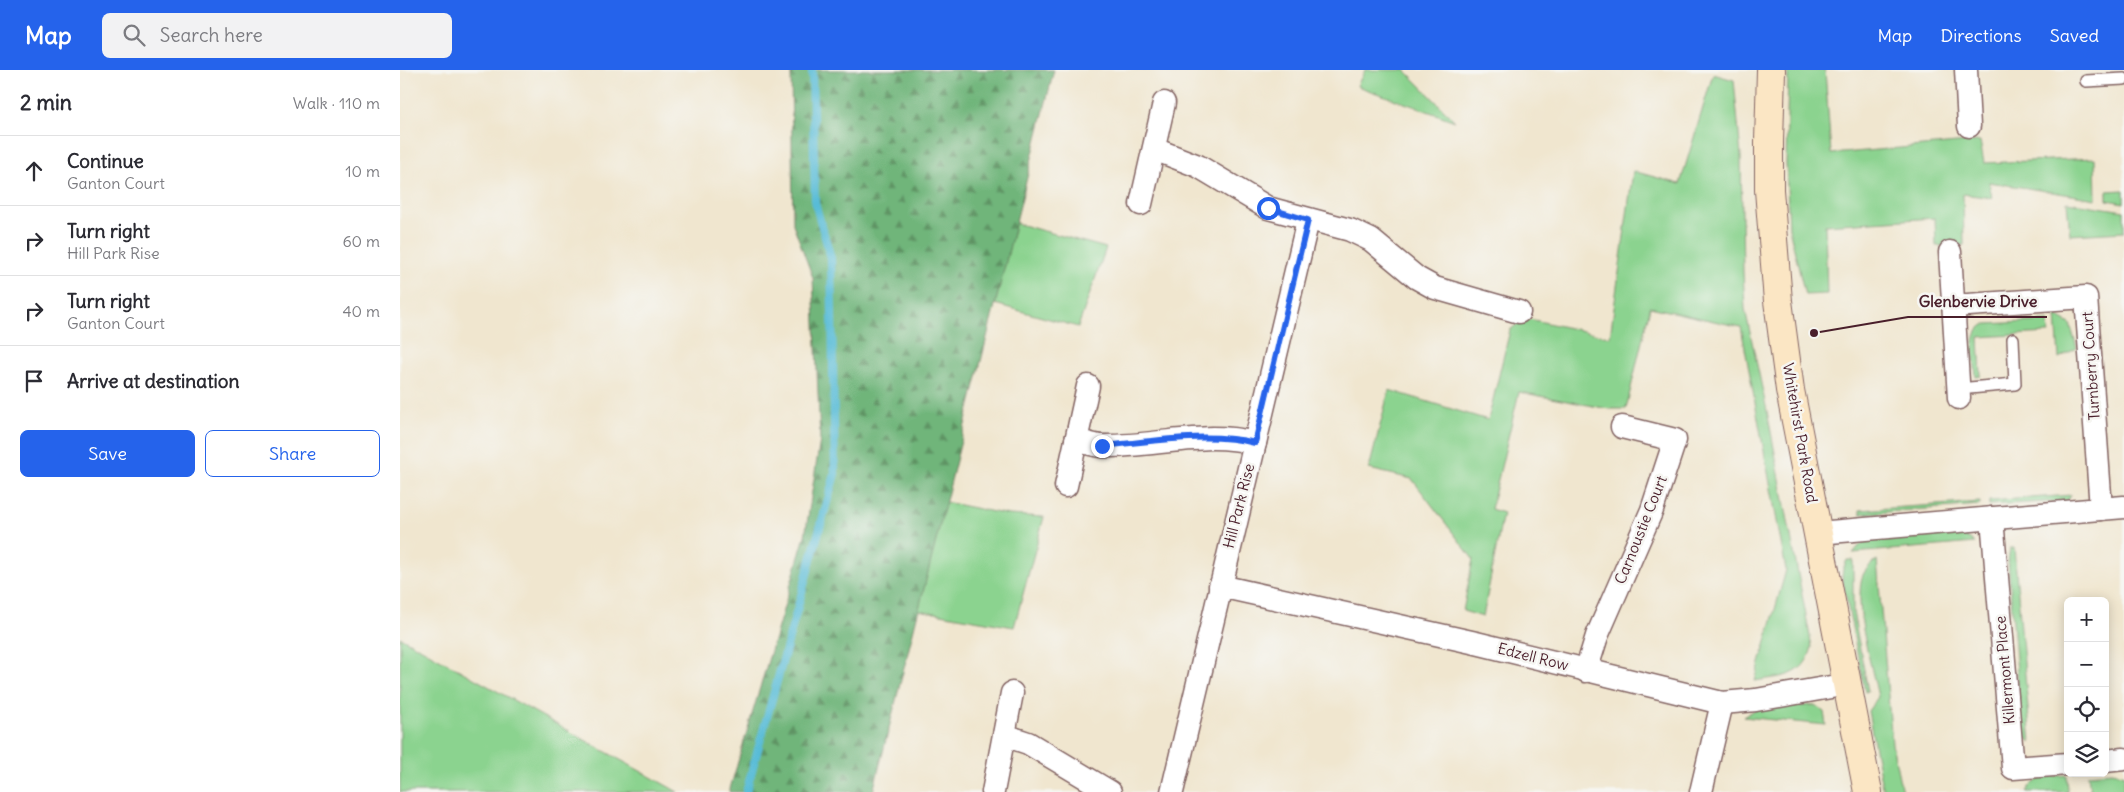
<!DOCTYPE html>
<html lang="en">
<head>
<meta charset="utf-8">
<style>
	body { margin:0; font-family:Delius,sans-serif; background:#f2f2f3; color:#2b2b33 }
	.controls { position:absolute; right:15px; bottom:15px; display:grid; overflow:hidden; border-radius:8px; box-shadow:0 2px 12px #0003 }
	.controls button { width:45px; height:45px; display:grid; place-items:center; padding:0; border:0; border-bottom:1px solid #e1e1e2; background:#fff; color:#2b2b33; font:25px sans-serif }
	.stop { position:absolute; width:15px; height:15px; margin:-11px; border:4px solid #2563eb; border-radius:50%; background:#fff }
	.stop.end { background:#2563eb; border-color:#fff; box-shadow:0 1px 5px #0008 }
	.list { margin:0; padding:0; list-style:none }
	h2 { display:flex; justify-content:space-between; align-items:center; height:65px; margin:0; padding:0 20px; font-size:21px }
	h2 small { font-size:16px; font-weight:400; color:#7c7c81 }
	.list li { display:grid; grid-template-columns:32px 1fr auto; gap:15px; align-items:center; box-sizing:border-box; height:70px; padding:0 20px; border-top:1px solid #e1e1e2 }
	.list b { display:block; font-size:19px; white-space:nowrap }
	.list p { margin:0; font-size:16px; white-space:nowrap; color:#7c7c81 }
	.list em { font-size:16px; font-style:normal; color:#7c7c81 }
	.actions { display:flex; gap:10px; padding:15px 20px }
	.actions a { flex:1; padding:11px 0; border:1px solid #2563eb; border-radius:8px; text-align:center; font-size:18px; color:#2563eb }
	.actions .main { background:#2563eb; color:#fff }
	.icon { flex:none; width:28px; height:28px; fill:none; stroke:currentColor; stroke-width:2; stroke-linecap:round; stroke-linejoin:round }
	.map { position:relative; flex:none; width:1724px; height:722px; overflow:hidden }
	header { display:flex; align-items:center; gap:30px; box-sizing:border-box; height:70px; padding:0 25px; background:#2563eb; color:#fff }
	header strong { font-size:24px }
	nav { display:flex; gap:28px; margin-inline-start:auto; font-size:18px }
	.search { width:350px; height:45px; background:#f2f2f3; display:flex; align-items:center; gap:12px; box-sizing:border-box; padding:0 18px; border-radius:8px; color:#7c7c81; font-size:19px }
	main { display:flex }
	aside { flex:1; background:#fff }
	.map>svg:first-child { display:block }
	.grass { fill:#8bd38f; stroke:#6a795d }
	.forest { fill:url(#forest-firs); stroke:#5d6a52 }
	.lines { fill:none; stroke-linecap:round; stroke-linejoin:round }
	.stream { stroke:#58bcd7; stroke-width:8 }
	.lane-casing { stroke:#846564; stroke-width:14 }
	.street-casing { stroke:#846564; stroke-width:25 }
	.secondary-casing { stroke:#846564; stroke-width:30 }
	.lane { stroke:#fff; stroke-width:11 }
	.street { stroke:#fff; stroke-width:22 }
	.secondary { stroke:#fbe6c4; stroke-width:28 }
	.route { stroke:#2563eb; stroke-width:6 }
	.labels { text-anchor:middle; stroke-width:5; stroke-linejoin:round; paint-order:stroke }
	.street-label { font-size:15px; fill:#4a1f2b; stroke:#f6f6f2 }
	.leader { fill:none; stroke:#4a1f2b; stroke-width:2 }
	.callout-dot { fill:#4a1f2b; stroke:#f6f6f2; stroke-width:2 }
	.callout-label { font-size:16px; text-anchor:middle; font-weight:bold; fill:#4a1f2b; stroke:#f6f6f2; stroke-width:5; stroke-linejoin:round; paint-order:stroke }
</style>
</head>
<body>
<header>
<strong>Map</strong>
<div class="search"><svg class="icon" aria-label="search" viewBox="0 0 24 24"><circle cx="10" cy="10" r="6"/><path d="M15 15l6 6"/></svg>Search here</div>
<nav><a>Map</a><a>Directions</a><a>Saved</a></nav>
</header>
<main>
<aside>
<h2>2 min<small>Walk · 110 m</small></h2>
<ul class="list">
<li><svg class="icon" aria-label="ahead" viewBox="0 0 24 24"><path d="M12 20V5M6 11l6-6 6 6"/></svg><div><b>Continue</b><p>Ganton Court</p></div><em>10 m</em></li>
<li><svg class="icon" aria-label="right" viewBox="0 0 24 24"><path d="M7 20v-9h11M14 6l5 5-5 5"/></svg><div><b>Turn right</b><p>Hill Park Rise</p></div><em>60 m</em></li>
<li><svg class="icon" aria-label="right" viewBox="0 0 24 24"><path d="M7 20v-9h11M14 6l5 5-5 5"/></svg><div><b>Turn right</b><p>Ganton Court</p></div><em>40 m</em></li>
<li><svg class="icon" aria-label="arrive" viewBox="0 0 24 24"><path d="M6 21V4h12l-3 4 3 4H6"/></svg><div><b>Arrive at destination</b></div></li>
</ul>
<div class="actions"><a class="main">Save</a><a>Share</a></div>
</aside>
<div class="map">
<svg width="1724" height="722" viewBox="0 0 1724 722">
	<defs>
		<pattern id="forest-firs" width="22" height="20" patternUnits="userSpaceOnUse" patternTransform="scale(1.25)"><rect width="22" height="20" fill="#70b57a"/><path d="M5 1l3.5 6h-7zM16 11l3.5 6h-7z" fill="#5e9364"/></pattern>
	</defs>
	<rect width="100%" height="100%" fill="#f6f6f2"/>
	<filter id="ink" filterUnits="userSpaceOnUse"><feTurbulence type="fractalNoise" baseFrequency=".02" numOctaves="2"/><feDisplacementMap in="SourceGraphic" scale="10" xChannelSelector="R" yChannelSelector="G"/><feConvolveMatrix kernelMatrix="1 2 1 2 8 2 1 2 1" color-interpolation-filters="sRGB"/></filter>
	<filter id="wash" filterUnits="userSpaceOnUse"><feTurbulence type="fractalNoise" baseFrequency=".0096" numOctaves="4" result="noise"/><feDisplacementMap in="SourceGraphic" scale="20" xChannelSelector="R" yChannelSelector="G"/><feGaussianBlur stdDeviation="1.12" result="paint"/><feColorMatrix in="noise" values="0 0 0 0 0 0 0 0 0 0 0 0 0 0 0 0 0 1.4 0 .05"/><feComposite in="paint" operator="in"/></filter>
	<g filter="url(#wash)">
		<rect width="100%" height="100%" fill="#f0e6cf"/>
		<g class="grass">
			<path d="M 965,0 L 1005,0 L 1055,51 L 957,16 Z"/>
			<path d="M 1388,0 L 1425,0 L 1431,84 L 1580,71 L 1584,93 L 1695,88 L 1696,129 L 1589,112 L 1592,128 L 1563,124 L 1564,175 L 1536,176 L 1535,148 L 1425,155 L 1427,224 L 1405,225 L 1389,158 L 1386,94 Z"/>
			<path d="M 1313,4 L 1334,10 L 1341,86 L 1343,202 L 1345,239 L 1367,341 L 1412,577 C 1404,608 1383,606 1355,611 L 1386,500 L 1341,257 L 1250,237 L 1226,339 L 1209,339 L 1119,322 L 1091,439 L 1103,443 L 1083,547 L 1063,541 L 1073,489 L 1012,409 L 969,399 L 989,320 L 1088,350 L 1110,260 L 1125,248 L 1210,267 L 1233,101 L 1280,114 Z"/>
			<path d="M 1724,120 L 1724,133 L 1707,130 L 1707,121 Z"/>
			<path d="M 1667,132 L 1724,141 L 1724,162 L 1670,165 Z"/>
			<path d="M 615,153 L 706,178 L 678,257 L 595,234 Z"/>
			<path d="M 1656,246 L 1670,254 L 1677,278 L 1659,288 Z"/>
			<path d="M 1648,251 L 1649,263 L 1579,267 L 1581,306 L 1576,307 C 1575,290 1567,262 1586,254 Z"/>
			<path d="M 1672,425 L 1666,431 L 1589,435 L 1589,431 Z"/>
			<path d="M 545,432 L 609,445 L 644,447 L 614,557 L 518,540 Z"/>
			<path d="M 1580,432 L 1580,435 L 1460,444 L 1460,440 Z"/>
			<path d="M 1557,463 L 1570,469 L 1575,473 L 1453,483 L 1462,473 L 1474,469 Z"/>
			<path d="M 1610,478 L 1614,478 L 1631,673 L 1625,666 L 1621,651 L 1608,490 Z"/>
			<path d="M 1447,490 L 1453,490 L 1453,542 L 1468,621 L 1465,622 L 1442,507 L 1443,499 Z"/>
			<path d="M 1477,490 L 1492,674 L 1502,722 L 1483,722 L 1468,641 L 1478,627 C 1471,592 1456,548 1461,512 C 1462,503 1469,495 1477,490 Z"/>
			<path d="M 0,567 L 278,722 L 0,722 Z"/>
			<path d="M 1415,635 L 1424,642 L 1426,655 L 1343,647 L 1356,639 Z"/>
			<path d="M 1712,702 L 1724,704 L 1724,722 L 1690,722 L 1688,704 Z"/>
			<path d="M 1667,705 L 1668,722 L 1627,722 C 1635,706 1650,707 1667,705 Z"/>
		</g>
		<path class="forest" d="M 391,0 L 654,0 L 473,722 L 329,722 L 405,466 L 420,370 L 413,208 L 393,154 Z"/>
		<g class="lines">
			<path class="stream" d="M 346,722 L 435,404 L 431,188 L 415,133 L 412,0"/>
		</g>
	</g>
	<g filter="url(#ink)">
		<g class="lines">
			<g class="lane-casing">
				<g id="lane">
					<path d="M 1686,11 L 1724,9"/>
					<path d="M 1558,319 L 1615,314 L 1613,269"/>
				</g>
			</g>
			<g class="street-casing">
				<g id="street">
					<path d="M 1566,0 L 1569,56"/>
					<path d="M 754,79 L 798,96 L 868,138 L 950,160 L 971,170 L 1017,208 L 1035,218 L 1119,242"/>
					<path d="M 741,134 L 764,33"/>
					<path d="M 1550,182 L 1559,328"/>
					<path d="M 1553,236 L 1686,227 L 1701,439"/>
					<path d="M 676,370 C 685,372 694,376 703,376 C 754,377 804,360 855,373"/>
					<path d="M 666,416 L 688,316"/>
					<path d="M 1592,448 L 1613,698 L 1668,694"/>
					<path d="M 1418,463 L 1724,437"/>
					<path d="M 820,516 L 1076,573 L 1322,633 L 1356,630 L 1448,614"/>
					<path d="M 1186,601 L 1197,566 L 1252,440 L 1275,370 L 1222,357"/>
					<path d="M 604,665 L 628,673 L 710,722"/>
					<path d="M 1705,691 L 1724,689"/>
					<path d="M 593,722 L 612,623"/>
					<path d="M 772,722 L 908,150"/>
					<path d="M 1301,722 L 1322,633"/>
				</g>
			</g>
			<g class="secondary-casing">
				<path id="secondary" d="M 1371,0 L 1369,72 L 1369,120 L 1378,231 L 1390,320 L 1468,722"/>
			</g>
			<use href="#lane" class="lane"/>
			<use href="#street" class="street"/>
			<use href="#secondary" class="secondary"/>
		</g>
	</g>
	<g class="lines" filter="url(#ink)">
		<path class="route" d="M 702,376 C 749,372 808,361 855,373 L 908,150 L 868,138"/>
	</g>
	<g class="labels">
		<g class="street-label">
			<text transform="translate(1691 296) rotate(-94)" y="5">Turnberry Court</text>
			<text transform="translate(1400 363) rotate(80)" y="5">Whitehirst Park Road</text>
			<text transform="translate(839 436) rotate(-76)" y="5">Hill Park Rise</text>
			<text transform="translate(1241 460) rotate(-68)" y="5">Carnoustie Court</text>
			<text transform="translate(1133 587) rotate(14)" y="5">Edzell Row</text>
			<text transform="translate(1605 600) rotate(-95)" y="5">Killermont Place</text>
		</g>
	</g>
	<path class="leader" d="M1414 263L1508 247H1647"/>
	<circle class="callout-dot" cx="1414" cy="263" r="5"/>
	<g class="callout-label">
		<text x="1578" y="237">Glenbervie Drive</text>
	</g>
</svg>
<div class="controls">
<button>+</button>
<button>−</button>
<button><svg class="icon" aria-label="locate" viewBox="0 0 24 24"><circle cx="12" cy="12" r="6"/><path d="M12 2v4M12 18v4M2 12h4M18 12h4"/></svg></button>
<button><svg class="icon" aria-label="layers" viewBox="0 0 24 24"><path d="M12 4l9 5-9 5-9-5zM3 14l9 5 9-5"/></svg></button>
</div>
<div class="stop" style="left:868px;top:138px"></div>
<div class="stop end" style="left:702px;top:376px"></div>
</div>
</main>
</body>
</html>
